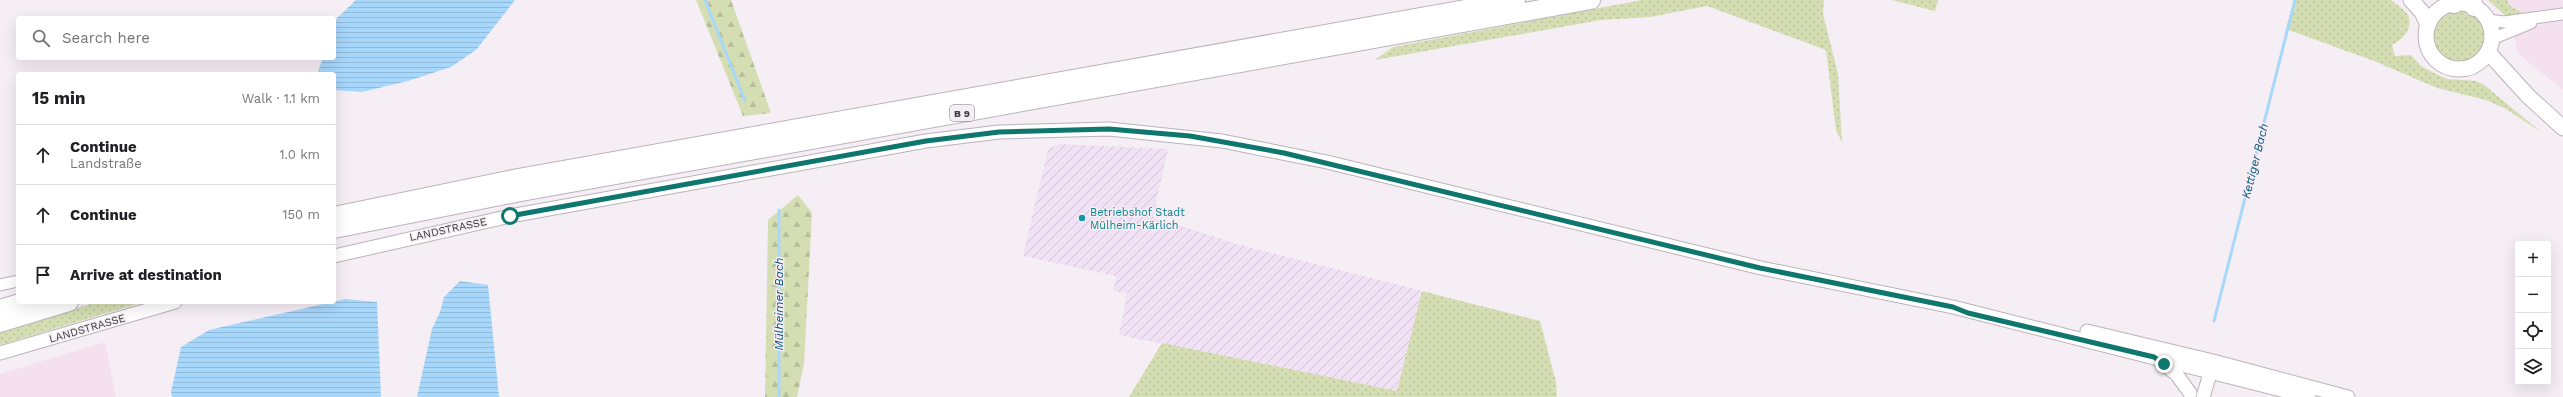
<!DOCTYPE html>
<html lang="en">
<head>
<meta charset="utf-8">
<style>
	body { margin:0; font-family:"Work Sans",sans-serif; background:#f2f2f2; color:#202124 }
	.controls { position:absolute; right:12px; bottom:12px; display:grid; overflow:hidden; border-radius:4px; box-shadow:0 4px 16px #0002 }
	.controls button { width:36px; height:36px; display:grid; place-items:center; padding:0; border:0; border-bottom:1px solid #e0e0e0; background:#fff; color:#202124; font:20px sans-serif }
	.stop { position:absolute; width:12px; height:12px; margin:-9px; border:3px solid #0f766e; border-radius:50%; background:#fff }
	.stop.end { background:#0f766e; border-color:#fff; box-shadow:0 1px 4px #0008 }
	.list { margin:0; padding:0; list-style:none }
	h2 { display:flex; justify-content:space-between; align-items:center; height:52px; margin:0; padding:0 16px; font-size:17px }
	h2 small { font-size:13px; font-weight:400; color:#757577 }
	.list li { display:grid; grid-template-columns:26px 1fr auto; gap:12px; align-items:center; box-sizing:border-box; height:60px; padding:0 16px; border-top:1px solid #e0e0e0 }
	.list b { display:block; font-size:15px; white-space:nowrap }
	.list p { margin:0; font-size:13px; white-space:nowrap; color:#757577 }
	.list em { font-size:13px; font-style:normal; color:#757577 }
	.icon { flex:none; width:22px; height:22px; fill:none; stroke:currentColor; stroke-width:2; stroke-linecap:round; stroke-linejoin:round }
	.map { position:relative; flex:none; width:2563px; height:397px; overflow:hidden }
	.search { position:absolute; background:#fff; box-shadow:0 4px 16px #0002; left:16px; top:16px; width:320px; height:44px; display:flex; align-items:center; gap:10px; box-sizing:border-box; padding:0 14px; border-radius:4px; color:#757577; font-size:15px }
	.panel { position:absolute; background:#fff; box-shadow:0 4px 16px #0002; left:16px; top:72px; width:320px; height:232px; border-radius:4px }
	.map>svg:first-child { display:block }
	.commercial { fill:#f5e0ef }
	.industrial { fill:url(#industrial-furrows) }
	.grass { fill:url(#grass-dots) }
	.forest { fill:url(#forest-firs) }
	.water { fill:url(#water-rules) }
	.lines { fill:none; stroke-linecap:round; stroke-linejoin:round }
	.stream { stroke:#a7d7fb; stroke-width:3 }
	.minor-casing { stroke:#bbb3ba; stroke-width:13 }
	.tertiary-casing { stroke:#bbb3ba; stroke-width:15 }
	.secondary-casing { stroke:#bbb3ba; stroke-width:17 }
	.trunk-casing { stroke:#bbb3ba; stroke-width:20 }
	.minor { stroke:#fff; stroke-width:11 }
	.tertiary { stroke:#fff; stroke-width:13 }
	.secondary { stroke:#fff; stroke-width:15 }
	.trunk { stroke:#fff; stroke-width:18 }
	.route { stroke:#0f766e; stroke-width:5 }
	.culture-dot { fill:#0f9aa8; stroke:#f6eef5; stroke-width:1.5 }
	.labels { text-anchor:middle; stroke-width:3; stroke-linejoin:round; paint-order:stroke }
	.shield { fill:#f6eef5; stroke:#757074; stroke-width:1 }
	.shield-label { font-size:10px; font-weight:bold; fill:#3e3a3d }
	.culture-label { font-size:11px; fill:#0d838f; stroke:#f6eef5; text-anchor:start }
	.street-label { font-size:11px; fill:#3e3a3d; stroke:#f6eef5 }
	.water-label { font-size:12px; font-style:italic; fill:#0b547e; stroke:#f6eef5 }
</style>
</head>
<body>
<div class="map">
<svg width="2563" height="397" viewBox="0 0 2563 397">
	<defs>
		<pattern id="industrial-furrows" width="10" height="10" patternUnits="userSpaceOnUse"><rect width="10" height="10" fill="#f0e1f4"/><path d="M-1 1l2-2M0 10L10 0M9 11l2-2" fill="none" stroke="#cfc2d2"/></pattern>
		<pattern id="grass-dots" width="8" height="8" patternUnits="userSpaceOnUse"><rect width="8" height="8" fill="#d4deb2"/><path d="M2 2h.1M6 6h.1" fill="none" stroke="#b7bf9a" stroke-width="1.8" stroke-linecap="round"/></pattern>
		<pattern id="forest-firs" width="22" height="20" patternUnits="userSpaceOnUse"><rect width="22" height="20" fill="#d4deb2"/><path d="M5 1l3.5 6h-7zM16 11l3.5 6h-7z" fill="#b7bf9a"/></pattern>
		<pattern id="water-rules" width="6" height="5" patternUnits="userSpaceOnUse"><rect width="6" height="5" fill="#a7d7fb"/><path d="M0 2.5h6" fill="none" stroke="#91b9d8"/></pattern>
	</defs>
	<rect width="100%" height="100%" fill="#f6eef5"/>
	<g class="commercial">
		<path d="M 2508,0 L 2563,0 L 2563,90 L 2517,53 L 2514,33 L 2545,23 L 2543,12 L 2526,15 L 2509,5 Z"/>
		<path d="M 105,342 L 116,397 L 0,397 L 0,374 Z"/>
	</g>
	<path class="industrial" d="M 1060,144 L 1168,149 L 1153,217 L 1237,244 L 1422,291 L 1397,391 L 1119,335 L 1127,293 L 1113,291 L 1116,276 L 1023,256 L 1048,149 Z"/>
	<g class="grass">
		<path d="M 1642,0 L 1824,0 L 1823,14 L 1838,74 L 1842,142 L 1836,130 L 1826,50 L 1707,6 L 1650,17 L 1601,20 L 1375,60 L 1393,47 Z"/>
		<path d="M 1892,0 L 1938,0 L 1935,11 Z"/>
		<path d="M 2294,0 L 2391,0 C 2396,4 2405,10 2408,15 C 2414,29 2402,40 2392,45 L 2395,56 L 2411,55 L 2421,66 L 2438,75 L 2447,79 L 2476,81 L 2483,84 L 2541,132 L 2506,109 L 2486,100 L 2437,88 L 2374,61 L 2286,29 Z"/>
		<path d="M 2488,0 L 2508,0 L 2509,5 L 2526,15 L 2509,19 Z"/>
		<circle cx="2459" cy="37" r="29"/>
		<path d="M 1422,291 L 1540,321 L 1556,382 L 1557,397 L 1129,397 L 1162,343 L 1397,391 Z"/>
		<path d="M 97,302 L 144,302 L 0,345 L 0,331 Z"/>
	</g>
	<g class="forest">
		<path d="M 696,0 L 731,0 L 771,113 L 743,116 Z"/>
		<path d="M 798,195 L 812,213 L 804,364 L 797,397 L 765,397 L 768,220 Z"/>
	</g>
	<g class="water">
		<path d="M 356,0 L 515,0 L 476,50 L 451,67 L 408,81 L 362,92 L 334,90 L 334,74 L 317,74 L 323,58 L 334,58 L 334,21 Z"/>
		<path d="M 460,281 L 488,285 L 499,397 L 417,397 L 432,329 L 440,312 L 444,297 Z"/>
		<path d="M 345,299 L 377,302 L 381,397 L 172,397 L 171,392 L 181,347 L 209,330 Z"/>
	</g>
	<g class="lines">
		<g class="stream">
			<path d="M 705,0 L 745,101"/>
			<path d="M 2214,321 L 2295,0"/>
			<path d="M 779,397 L 779,210"/>
		</g>
		<g class="minor-casing">
			<g id="minor">
				<path d="M 2488,20 L 2504,22 L 2563,14"/>
				<path d="M 2492,39 L 2531,23"/>
				<path d="M 0,285 L 18,281"/>
			</g>
		</g>
		<g class="tertiary-casing">
			<g id="tertiary">
				<path d="M 334,256 L 510,216 L 926,141 L 999,132 L 1109,129 L 1222,141 L 1327,162 L 1761,268 L 1953,307 L 2309,397"/>
				<path d="M 2087,331 L 2213,361 L 2348,397"/>
				<path d="M 0,353 L 175,302"/>
				<path d="M 2160,361 L 2177,375 L 2190,393"/>
				<path d="M 2203,397 L 2213,364"/>
			</g>
		</g>
		<g class="secondary-casing">
			<g id="secondary">
				<path d="M 2411,0 L 2422,12 L 2428,25"/>
				<circle cx="2459" cy="36" r="33"/>
				<path d="M 2488,52 L 2528,96 L 2563,128"/>
			</g>
		</g>
		<g class="trunk-casing">
			<g id="trunk">
				<path d="M 2472,0 L 2474,7"/>
				<path d="M 2454,4 L 2457,0"/>
				<path d="M 334,216 L 518,178 L 1516,0"/>
				<path d="M 334,229 L 521,192 L 1591,0"/>
				<path d="M 0,309 L 23,302"/>
				<path d="M 0,323 L 69,302"/>
			</g>
		</g>
		<use href="#minor" class="minor"/>
		<use href="#tertiary" class="tertiary"/>
		<use href="#secondary" class="secondary"/>
		<use href="#trunk" class="trunk"/>
	</g>
	<g class="lines">
		<path class="route" d="M 510,216 L 926,141 L 999,132 L 1109,129 L 1190,136 L 1284,153 L 1760,268 L 1953,307 L 1968,313 L 2154,357 L 2164,364"/>
	</g>
	<circle class="culture-dot" cx="1082" cy="218" r="4"/>
	<g class="labels">
		<rect class="shield" x="950" y="105" width="24" height="16" rx="3"/>
		<g class="shield-label">
			<text x="962" y="117">B 9</text>
		</g>
		<g class="culture-label">
			<text x="1090" y="216">Betriebshof Stadt<tspan x="1090" dy="13">Mülheim-Kärlich</tspan></text>
		</g>
		<g class="street-label">
			<text transform="translate(448 229) rotate(-12)" y="4">LANDSTRASSE</text>
			<text transform="translate(87 328) rotate(-16)" y="4">LANDSTRASSE</text>
		</g>
		<g class="water-label">
			<text transform="translate(2255 161) rotate(-76)" y="4">Kettiger Bach</text>
			<text transform="translate(779 304) rotate(-90)" y="4">Mülheimer Bach</text>
		</g>
	</g>
</svg>
<div class="controls">
<button>+</button>
<button>−</button>
<button><svg class="icon" aria-label="locate" viewBox="0 0 24 24"><circle cx="12" cy="12" r="6"/><path d="M12 2v4M12 18v4M2 12h4M18 12h4"/></svg></button>
<button><svg class="icon" aria-label="layers" viewBox="0 0 24 24"><path d="M12 4l9 5-9 5-9-5zM3 14l9 5 9-5"/></svg></button>
</div>
<div class="stop" style="left:510px;top:216px"></div>
<div class="stop end" style="left:2164px;top:364px"></div>
<div class="search"><svg class="icon" aria-label="search" viewBox="0 0 24 24"><circle cx="10" cy="10" r="6"/><path d="M15 15l6 6"/></svg>Search here</div>
<section class="panel">
<h2>15 min<small>Walk · 1.1 km</small></h2>
<ul class="list">
<li><svg class="icon" aria-label="ahead" viewBox="0 0 24 24"><path d="M12 20V5M6 11l6-6 6 6"/></svg><div><b>Continue</b><p>Landstraße</p></div><em>1.0 km</em></li>
<li><svg class="icon" aria-label="ahead" viewBox="0 0 24 24"><path d="M12 20V5M6 11l6-6 6 6"/></svg><div><b>Continue</b></div><em>150 m</em></li>
<li><svg class="icon" aria-label="arrive" viewBox="0 0 24 24"><path d="M6 21V4h12l-3 4 3 4H6"/></svg><div><b>Arrive at destination</b></div></li>
</ul>
</section>
</div>
</body>
</html>
